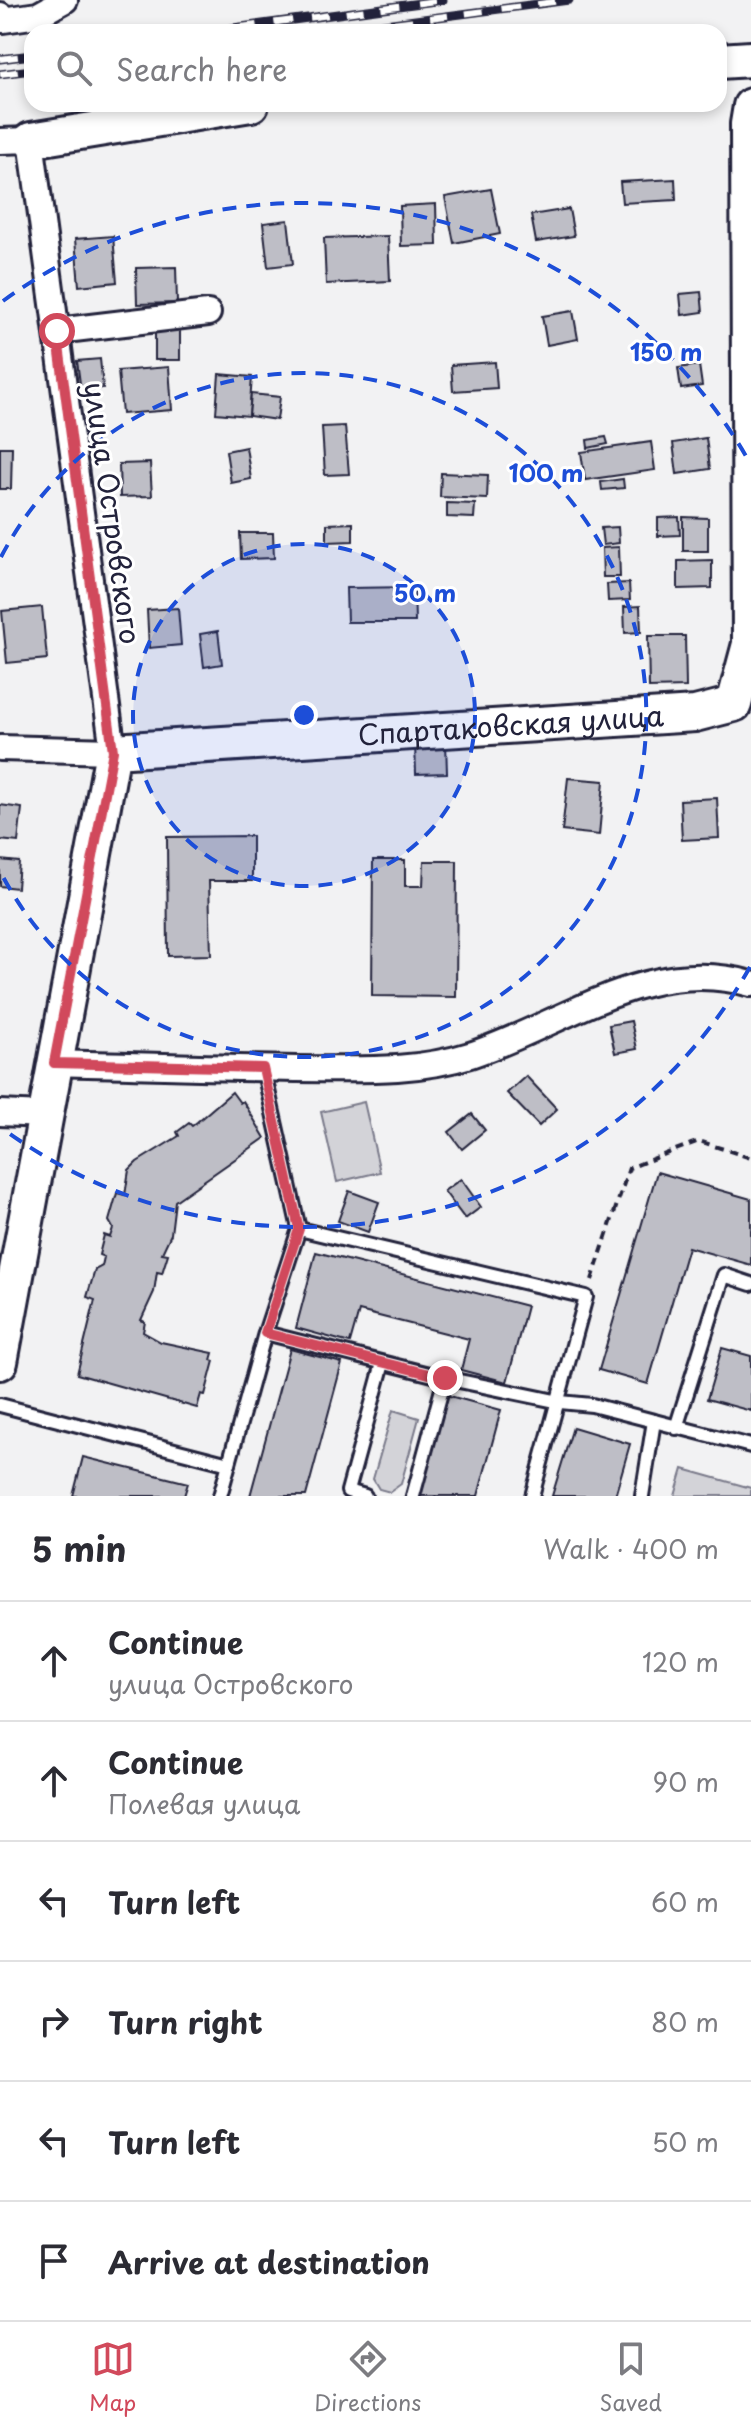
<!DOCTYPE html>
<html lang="en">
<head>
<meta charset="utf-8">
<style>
	body { margin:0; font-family:"Playpen Sans",sans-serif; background:#f2f2f3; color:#2b2b33 }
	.stop { position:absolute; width:24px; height:24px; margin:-18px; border:6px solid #d1495b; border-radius:50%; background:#fff }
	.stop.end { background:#d1495b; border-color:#fff; box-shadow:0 2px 8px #0008 }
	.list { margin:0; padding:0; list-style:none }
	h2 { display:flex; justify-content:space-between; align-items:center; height:104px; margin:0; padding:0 32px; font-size:34px }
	h2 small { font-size:26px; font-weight:400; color:#7c7c81 }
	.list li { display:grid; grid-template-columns:52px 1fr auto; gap:24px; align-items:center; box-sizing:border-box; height:120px; padding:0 32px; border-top:2px solid #e1e1e2 }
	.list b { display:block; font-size:30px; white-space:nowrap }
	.list p { margin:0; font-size:26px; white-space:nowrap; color:#7c7c81 }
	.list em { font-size:26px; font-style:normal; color:#7c7c81 }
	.icon { flex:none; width:44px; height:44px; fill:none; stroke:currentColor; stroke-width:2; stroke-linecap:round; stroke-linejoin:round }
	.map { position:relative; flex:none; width:751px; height:1496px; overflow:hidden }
	.search { position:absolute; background:#fff; box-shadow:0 4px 12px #0003; left:24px; right:24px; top:24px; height:88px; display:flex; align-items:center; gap:20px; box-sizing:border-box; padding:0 28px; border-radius:24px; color:#7c7c81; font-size:30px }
	.sheet { height:824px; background:#fff }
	nav { display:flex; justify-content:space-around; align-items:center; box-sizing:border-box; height:112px; border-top:2px solid #e1e1e2; background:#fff; font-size:22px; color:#7c7c81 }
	nav a { display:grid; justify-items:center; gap:4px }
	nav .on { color:#d1495b }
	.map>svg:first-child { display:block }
	.green { fill:#d3d3d8; stroke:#7a7a8a; stroke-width:2 }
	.building { fill:#bebec6; stroke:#22223b; stroke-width:2 }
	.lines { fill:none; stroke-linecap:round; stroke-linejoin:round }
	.lane-casing { stroke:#22223b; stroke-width:18 }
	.street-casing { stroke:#22223b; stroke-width:30 }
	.secondary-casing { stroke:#22223b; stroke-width:40 }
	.path { stroke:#22223b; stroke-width:4; stroke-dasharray:8 6; stroke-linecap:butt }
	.lane { stroke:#fff; stroke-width:12 }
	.street { stroke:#fff; stroke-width:24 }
	.secondary { stroke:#fff; stroke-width:34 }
	.rail-casing { stroke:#22223b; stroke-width:9 }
	.rail { stroke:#fff; stroke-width:6; stroke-dasharray:18; stroke-linecap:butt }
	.route { stroke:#d1495b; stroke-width:10 }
	.ring { fill:none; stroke:#1d4ed8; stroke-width:4; stroke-dasharray:14 10 }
	.labels { text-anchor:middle; stroke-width:6; stroke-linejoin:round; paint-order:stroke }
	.street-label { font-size:28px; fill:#22223b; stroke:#fff }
	.centre { fill:#1d4ed8; stroke:#fff; stroke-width:4 }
	.ring-label { font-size:24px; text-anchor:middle; font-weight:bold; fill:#1d4ed8; stroke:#fff; stroke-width:6; stroke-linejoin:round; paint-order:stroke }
</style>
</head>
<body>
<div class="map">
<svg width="751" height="1496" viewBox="0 0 751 1496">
	<rect width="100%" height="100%" fill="#f2f2f3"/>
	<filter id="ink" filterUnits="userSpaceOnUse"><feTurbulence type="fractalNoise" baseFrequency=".0125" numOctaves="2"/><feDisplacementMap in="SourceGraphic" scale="16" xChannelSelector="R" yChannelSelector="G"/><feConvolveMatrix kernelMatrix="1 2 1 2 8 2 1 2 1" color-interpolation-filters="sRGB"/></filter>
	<g filter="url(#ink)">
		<g class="green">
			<path d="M 364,1102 L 380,1172 L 337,1182 L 321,1112 Z"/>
			<path d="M 393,1410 L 419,1418 L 401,1484 L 390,1492 L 379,1489 L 373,1479 Z"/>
			<path d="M 683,1469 L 751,1488 L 751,1496 L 675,1496 Z"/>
		</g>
		<g class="building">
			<path d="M 675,179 L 676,200 L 622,203 L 620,182 Z"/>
			<path d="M 491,189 L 500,234 L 454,243 L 445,197 Z"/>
			<path d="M 436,204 L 437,245 L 401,246 L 400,206 Z"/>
			<path d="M 569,209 L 574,236 L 536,242 L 531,215 Z"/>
			<path d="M 288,220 L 293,264 L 268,267 L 263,223 Z"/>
			<path d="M 113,236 L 117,282 L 79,286 L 75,239 Z"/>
			<path d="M 388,236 L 390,281 L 326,284 L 324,238 Z"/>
			<path d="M 176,267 L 177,303 L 137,304 L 136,268 Z"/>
			<path d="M 701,292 L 703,312 L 682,315 L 680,294 Z"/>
			<path d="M 573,311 L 578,339 L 547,345 L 542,316 Z"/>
			<rect x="155" y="328" width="25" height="32"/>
			<path d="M 100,359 L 103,388 L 81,391 L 77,361 Z"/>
			<path d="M 495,362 L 497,388 L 453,391 L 451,365 Z"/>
			<path d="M 699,365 L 702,386 L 681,389 L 678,368 Z"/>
			<path d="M 169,367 L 172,410 L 122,414 L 118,371 Z"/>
			<path d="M 219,374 L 252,377 L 249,416 L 216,413 Z"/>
			<path d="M 251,394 L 280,397 L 277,420 L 249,416 Z"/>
			<path d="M 345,426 L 349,474 L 325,475 L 322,427 Z"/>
			<path d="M 606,437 L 608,444 L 588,448 L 587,440 Z"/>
			<path d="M 706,438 L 710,469 L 677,474 L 673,443 Z"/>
			<path d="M 651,442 L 655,470 L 585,480 L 581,452 Z"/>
			<path d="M 0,447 L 12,447 L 11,489 L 0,489 Z"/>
			<path d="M 246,447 L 251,479 L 231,483 L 226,451 Z"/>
			<path d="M 150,463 L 152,496 L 120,497 L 119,464 Z"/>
			<path d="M 441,473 L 488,475 L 487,499 L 440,497 Z"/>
			<path d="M 623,479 L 624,488 L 602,490 L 601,482 Z"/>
			<path d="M 447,503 L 475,504 L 474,518 L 447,517 Z"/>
			<path d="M 679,517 L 680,535 L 658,536 L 658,518 Z"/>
			<path d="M 683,517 L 708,518 L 708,551 L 683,551 Z"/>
			<path d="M 353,523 L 353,541 L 327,542 L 327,524 Z"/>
			<path d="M 618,527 L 619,543 L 603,545 L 601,528 Z"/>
			<path d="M 240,533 L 273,533 L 274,558 L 241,559 Z"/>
			<path d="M 619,547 L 620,577 L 603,577 L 602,548 Z"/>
			<path d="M 712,560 L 712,588 L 678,589 L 678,561 Z"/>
			<path d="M 629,583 L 630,600 L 608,601 L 607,584 Z"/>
			<path d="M 414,587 L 415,622 L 347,622 L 346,588 Z"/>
			<path d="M 640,606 L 641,632 L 625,633 L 624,607 Z"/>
			<path d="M 42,607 L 47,659 L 7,663 L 2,611 Z"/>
			<path d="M 178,608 L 181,645 L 149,648 L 147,610 Z"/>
			<path d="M 218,631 L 222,664 L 204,667 L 200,634 Z"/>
			<path d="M 648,636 L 685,636 L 686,687 L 649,688 Z"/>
			<path d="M 446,742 L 447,773 L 416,774 L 415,743 Z"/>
			<path d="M 568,778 L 604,781 L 599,835 L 562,831 Z"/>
			<path d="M 717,798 L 719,838 L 682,840 L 680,800 Z"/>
			<path d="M 0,805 L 22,808 L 18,842 L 0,840 Z"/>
			<path d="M 252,836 L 252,881 L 209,881 L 211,955 L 168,956 L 167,837 Z"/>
			<path d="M 0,860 L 19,862 L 17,888 L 0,886 Z"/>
			<path d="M 373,860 L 405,860 L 405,886 L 423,886 L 424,861 L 457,861 L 456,997 L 372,996 Z"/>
			<path d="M 631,1021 L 637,1049 L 615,1053 L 609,1025 Z"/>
			<path d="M 526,1076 L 557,1109 L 539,1126 L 507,1093 Z"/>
			<path d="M 232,1092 L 240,1103 L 243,1101 L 265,1138 L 175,1201 L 171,1234 L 162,1253 L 168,1254 L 162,1273 L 157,1272 L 154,1292 L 141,1320 L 145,1322 L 143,1332 L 161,1342 L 213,1353 L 211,1360 L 214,1361 L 205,1395 L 201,1394 L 197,1408 L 77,1374 L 95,1300 L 87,1297 L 95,1270 L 102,1266 L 104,1257 L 99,1255 L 104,1235 L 110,1237 L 113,1228 L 109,1221 L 117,1193 L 125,1195 L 129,1170 L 137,1162 L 179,1136 L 177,1132 L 189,1123 L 192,1126 L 197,1122 Z"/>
			<path d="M 472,1114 L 485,1130 L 462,1149 L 449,1132 Z"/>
			<path d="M 657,1172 L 751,1199 L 751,1265 L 688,1247 L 648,1384 L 599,1370 Z"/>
			<path d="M 461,1179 L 481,1207 L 465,1219 L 444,1191 Z"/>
			<path d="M 349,1191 L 379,1202 L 368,1232 L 338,1221 Z"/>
			<path d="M 316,1252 L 527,1306 L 507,1382 L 461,1370 L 469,1339 L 359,1311 L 350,1343 L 296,1328 Z"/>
			<path d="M 722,1348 L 751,1356 L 751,1411 L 707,1399 Z"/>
			<path d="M 290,1349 L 342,1363 L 306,1496 L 250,1496 Z"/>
			<path d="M 446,1395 L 501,1410 L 478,1496 L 419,1496 Z"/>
			<path d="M 573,1427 L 630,1444 L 615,1496 L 552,1496 Z"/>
			<path d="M 83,1457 L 188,1483 L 184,1496 L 73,1496 Z"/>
		</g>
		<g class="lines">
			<g class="lane-casing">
				<g id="lane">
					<path d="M 299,1229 L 586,1297 L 532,1496"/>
					<path d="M 265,1333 L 445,1378 L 560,1402 L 592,1405 L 751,1446"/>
					<path d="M 0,1405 L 229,1464"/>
					<path d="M 676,1428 L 724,1275 L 751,1284"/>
					<path d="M 220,1496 L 265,1333 L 299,1229 L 263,1068"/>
					<path d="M 365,1496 L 348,1491 L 383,1363"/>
					<path d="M 413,1496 L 445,1378"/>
					<path d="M 642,1496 L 654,1421"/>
				</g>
			</g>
			<g class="street-casing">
				<g id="street">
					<path d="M 0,15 L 3,20 L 38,15 L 65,0"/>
					<path d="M 0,141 L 31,140 L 113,751 L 0,748"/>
					<path d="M 57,331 L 208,313"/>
					<path d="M 54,1063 C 135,1065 215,1068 296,1069 C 354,1069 414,1073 470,1055 C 563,1025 648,954 751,984"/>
					<path d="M 0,1113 L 43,1115"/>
				</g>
			</g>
			<g class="secondary-casing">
				<g id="secondary">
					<path d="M 719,61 L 751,59"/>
					<path d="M 31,140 L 251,104"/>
					<path id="s1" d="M 0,1362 L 113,751 L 695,714 L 734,704 L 750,644 L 748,124 L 751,106"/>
				</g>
			</g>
			<path class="path" d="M 592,1280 L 629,1168 L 699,1141 L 751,1158"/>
			<use href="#lane" class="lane"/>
			<use href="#street" class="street"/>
			<use href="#secondary" class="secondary"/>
			<g class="rail-casing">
				<g id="rail">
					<path d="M 203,32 L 443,0"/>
					<path d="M 323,32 L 569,0"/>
					<path d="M 0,59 L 32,55"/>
					<path d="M 0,74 L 32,70"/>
				</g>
			</g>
			<use href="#rail" class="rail"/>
		</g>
	</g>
	<g class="lines" filter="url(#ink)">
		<path class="route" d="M 57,331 L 113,751 L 54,1063 L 263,1068 L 299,1229 L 265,1333 L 445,1378"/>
	</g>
	<circle cx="304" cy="715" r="171" fill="#1d4ed8" fill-opacity=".12"/>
	<g class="ring">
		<circle cx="304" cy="715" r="171"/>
		<path d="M1 557A342 342 0 1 1 1 873"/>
		<path d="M750 967A512 512 0 0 1 3 1129M3 301A512 512 0 0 1 750 463"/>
	</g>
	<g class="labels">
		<g class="street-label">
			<text transform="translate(112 513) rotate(82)" y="10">улица Островского</text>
			<text dy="10" stroke="none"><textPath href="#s1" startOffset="1020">Спартаковская улица</textPath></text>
		</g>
	</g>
	<circle cx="304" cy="715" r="12" class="centre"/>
	<g class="ring-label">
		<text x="666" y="361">150 m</text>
		<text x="546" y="482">100 m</text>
		<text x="425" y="602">50 m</text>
	</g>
</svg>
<div class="stop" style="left:57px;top:331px"></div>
<div class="stop end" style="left:445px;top:1378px"></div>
<div class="search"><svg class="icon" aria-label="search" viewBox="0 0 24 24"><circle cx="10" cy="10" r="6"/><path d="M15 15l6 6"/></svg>Search here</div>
</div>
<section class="sheet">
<h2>5 min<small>Walk · 400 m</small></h2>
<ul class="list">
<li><svg class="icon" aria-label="ahead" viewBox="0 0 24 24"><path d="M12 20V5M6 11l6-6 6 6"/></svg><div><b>Continue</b><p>улица Островского</p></div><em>120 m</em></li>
<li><svg class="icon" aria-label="ahead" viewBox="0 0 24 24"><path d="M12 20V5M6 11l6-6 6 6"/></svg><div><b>Continue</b><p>Полевая улица</p></div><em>90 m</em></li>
<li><svg class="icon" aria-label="left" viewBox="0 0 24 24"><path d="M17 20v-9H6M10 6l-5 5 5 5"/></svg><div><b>Turn left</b></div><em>60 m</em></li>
<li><svg class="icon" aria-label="right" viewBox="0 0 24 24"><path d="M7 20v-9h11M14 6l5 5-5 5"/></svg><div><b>Turn right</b></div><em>80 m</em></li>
<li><svg class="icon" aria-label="left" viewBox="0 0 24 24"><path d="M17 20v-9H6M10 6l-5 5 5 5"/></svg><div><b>Turn left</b></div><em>50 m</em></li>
<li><svg class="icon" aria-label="arrive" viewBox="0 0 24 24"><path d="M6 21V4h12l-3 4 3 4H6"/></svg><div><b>Arrive at destination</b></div></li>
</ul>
</section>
<nav>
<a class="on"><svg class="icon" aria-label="map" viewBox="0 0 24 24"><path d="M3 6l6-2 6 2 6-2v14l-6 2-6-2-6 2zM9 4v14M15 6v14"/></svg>Map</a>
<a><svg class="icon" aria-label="directions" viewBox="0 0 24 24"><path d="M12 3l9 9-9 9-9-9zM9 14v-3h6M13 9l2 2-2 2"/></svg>Directions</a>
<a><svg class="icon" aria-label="saved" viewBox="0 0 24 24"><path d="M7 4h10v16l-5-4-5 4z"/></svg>Saved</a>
</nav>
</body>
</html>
